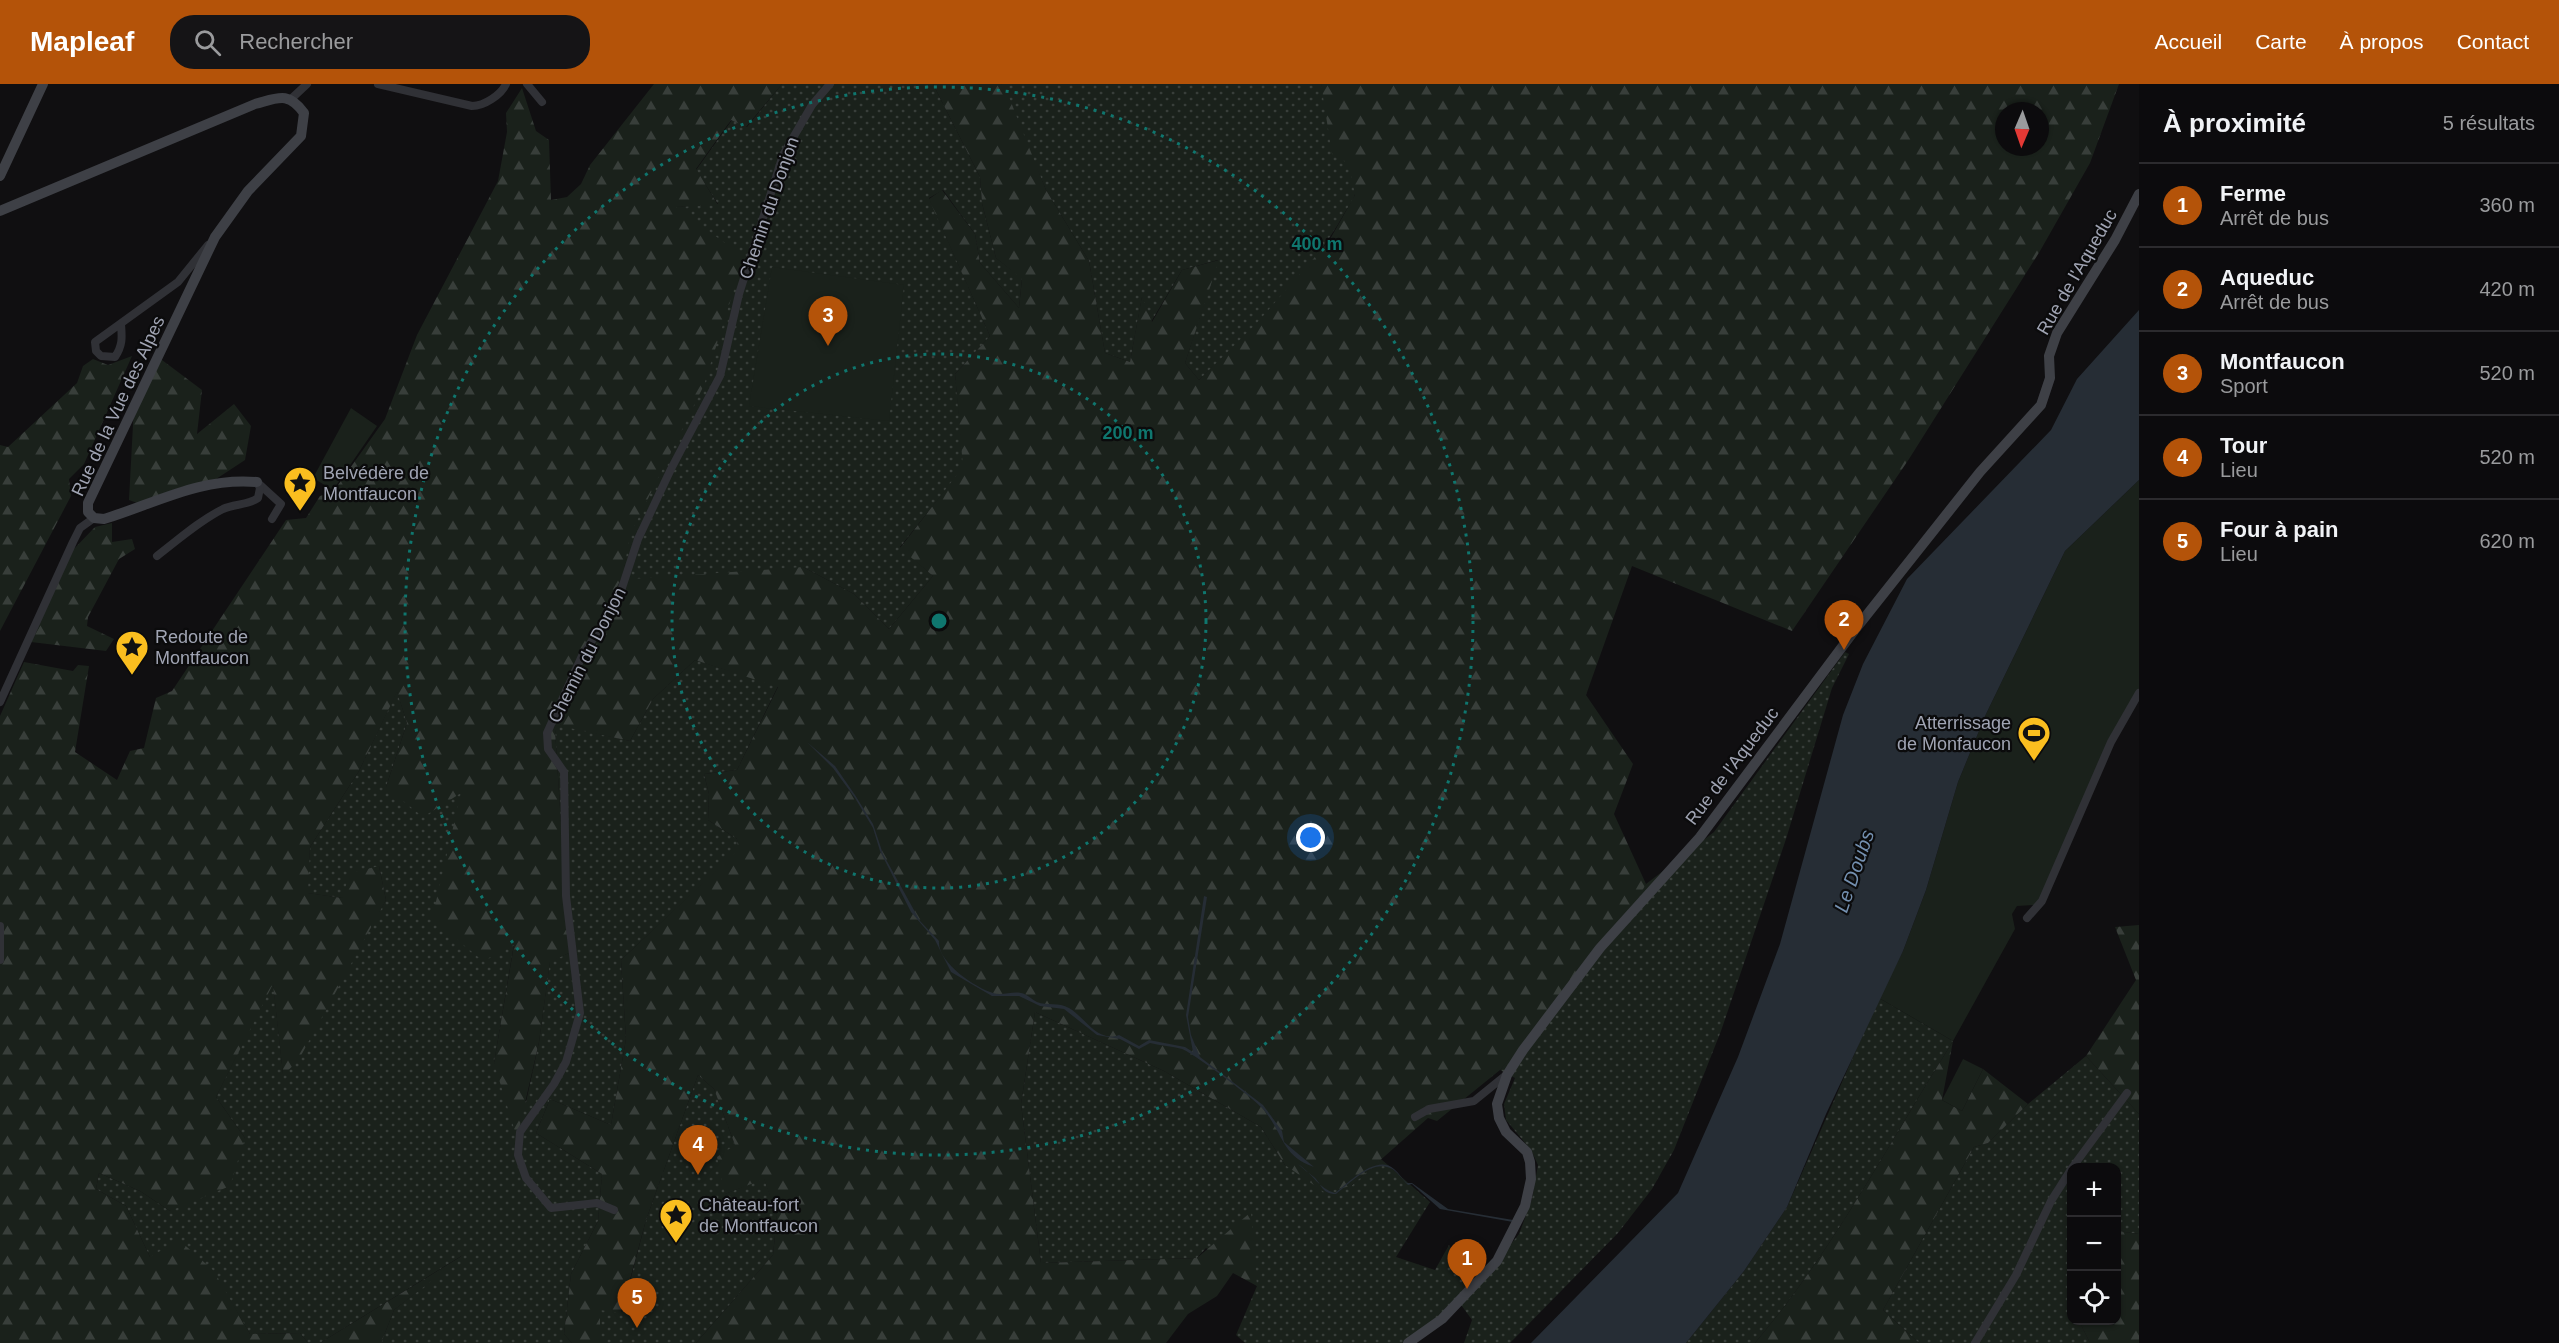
<!DOCTYPE html>
<html lang="fr">
<head>
<meta charset="utf-8">
<style>
	body { margin:0; font-family:Helvetica,sans-serif; background:#151416; color:#f1f3f6 }
	.controls { position:absolute; right:18px; bottom:18px; display:grid; overflow:hidden; border-radius:12px; box-shadow:0 2px 4px #0004 }
	.controls button { width:54px; height:54px; display:grid; place-items:center; padding:0; border:0; border-bottom:2px solid #2c2b2e; background:#0c0b0d; color:#f1f3f6; font:30px sans-serif }
	.compass { position:absolute; left:1995px; top:18px; width:54px; height:54px; border-radius:50%; background:#0c0b0d; box-shadow:0 2px 4px #0004; rotate:182deg }
	.you { position:absolute; left:1311px; top:754px; width:21px; height:21px; margin:-15px; border:4px solid #fff; border-radius:50%; background:#1a73e8; box-shadow:0 0 0 9px #1a73e833 }
	.badge { display:grid; place-items:center; width:39px; height:39px; border-radius:50%; background:#b45309; color:#fff; font-size:20px; font-weight:700 }
	.pin { position:absolute; translate:-50% -50px; filter:drop-shadow(0 2px 3px #0008) }
	.pin::after { content:''; position:absolute; top:32px; width:21px; height:18px; background:inherit; clip-path:polygon(0 0,100% 0,50% 100%) }
	.list { margin:0; padding:0; list-style:none }
	h2 { display:flex; justify-content:space-between; align-items:center; height:78px; margin:0; padding:0 24px; font-size:26px }
	h2 small { font-size:20px; font-weight:400; color:#9a9b9d }
	.list li { display:grid; grid-template-columns:39px 1fr auto; gap:18px; align-items:center; box-sizing:border-box; height:84px; padding:0 24px; border-top:2px solid #2c2b2e }
	.list b { display:block; font-size:22px; white-space:nowrap }
	.list p { margin:0; font-size:20px; white-space:nowrap; color:#9a9b9d }
	.list em { font-size:20px; font-style:normal; color:#9a9b9d }
	.icon { flex:none; width:33px; height:33px; fill:none; stroke:currentColor; stroke-width:2; stroke-linecap:round; stroke-linejoin:round }
	.map { position:relative; flex:none; width:2139px; height:1259px; overflow:hidden }
	header { display:flex; align-items:center; gap:36px; box-sizing:border-box; height:84px; padding:0 30px; background:#b45309; color:#fff }
	header strong { font-size:28px }
	nav { display:flex; gap:33px; margin-inline-start:auto; font-size:21px }
	.search { width:420px; height:54px; background:#151416; display:flex; align-items:center; gap:15px; box-sizing:border-box; padding:0 21px; border-radius:24px; color:#9a9b9d; font-size:22px }
	main { display:flex }
	aside { flex:1; background:#0c0b0d }
	.map>svg:first-child { display:block }
	.grass { fill:url(#grass-dots) }
	.forest { fill:url(#forest-firs); fill-rule:evenodd }
	.green { fill:#1a211b }
	.water { fill:#262d35 }
	.lines { fill:none; stroke-linecap:round; stroke-linejoin:round }
	.street { stroke:#303136; stroke-width:8 }
	.secondary { stroke:#3e4046; stroke-width:10 }
	.ring { fill:none; stroke:#0f766e; stroke-width:3; stroke-dasharray:3 6 }
	.labels { text-anchor:middle; stroke-width:4.5; stroke-linejoin:round; paint-order:stroke }
	.street-label { font-size:18px; fill:#a0a4b3; stroke:#0b0b0c }
	.poi-label { font-size:18px; fill:#a0a4b3; stroke:#0b0b0c; text-anchor:start }
	.water-label { font-size:20px; font-style:italic; fill:#7490b0; stroke:#0b0b0c }
	.centre { fill:#0f766e; stroke:#0b0b0c; stroke-width:3 }
	.ring-label { font-size:18px; text-anchor:middle; font-weight:bold; fill:#0f766e; stroke:#0b0b0c; stroke-width:4.5; stroke-linejoin:round; paint-order:stroke }
</style>
</head>
<body>
<header>
<strong>Mapleaf</strong>
<div class="search"><svg class="icon" aria-label="search" viewBox="0 0 24 24"><circle cx="10" cy="10" r="6"/><path d="M15 15l6 6"/></svg>Rechercher</div>
<nav><a>Accueil</a><a>Carte</a><a>À propos</a><a>Contact</a></nav>
</header>
<main>
<div class="map">
<svg width="2139" height="1259" viewBox="0 0 2139 1259">
	<defs>
		<pattern id="grass-dots" width="8" height="8" patternUnits="userSpaceOnUse" patternTransform="scale(1.5)"><rect width="8" height="8" fill="#1a211b"/><path d="M2 2h.1M6 6h.1" fill="none" stroke="#383e3a" stroke-width="1.8" stroke-linecap="round"/></pattern>
		<pattern id="forest-firs" width="22" height="20" patternUnits="userSpaceOnUse" patternTransform="scale(1.5)"><rect width="22" height="20" fill="#1a211b"/><path d="M5 1l3.5 6h-7zM16 11l3.5 6h-7z" fill="#383e3a"/></pattern>
	</defs>
	<rect width="100%" height="100%" fill="#100f11"/>
	<g class="grass">
		<path d="M 782,0 L 933,0 L 980,93 L 982,119 L 996,174 L 1022,194 L 1019,224 L 980,179 L 975,150 L 943,106 L 929,114 L 990,252 L 955,290 L 964,383 L 900,463 L 933,492 L 889,545 L 854,510 L 803,483 L 560,641 L 630,657 L 653,615 L 695,576 L 778,602 L 737,686 L 704,690 L 709,710 L 708,736 L 737,755 L 739,766 L 621,876 L 626,955 L 611,1041 L 550,1015 L 536,1049 L 602,1090 L 598,1137 L 571,1190 L 564,1250 L 572,1259 L 381,1259 L 394,1226 L 463,1171 L 320,1259 L 308,1259 L 300,1249 L 250,1250 L 213,1187 L 150,1173 L 126,1122 L 96,1105 L 99,1089 L 140,1107 L 170,1127 L 245,1054 L 216,1013 L 273,898 L 283,990 L 386,816 L 379,782 L 342,814 L 307,809 L 310,763 L 359,687 L 397,607 L 407,639 L 386,703 L 462,708 L 514,860 L 494,979 L 526,1018 L 539,958 L 550,877 L 569,869 L 554,629 L 623,491 L 675,123 L 718,120 L 696,86 L 732,36 L 747,43 Z"/>
		<path d="M 1001,0 L 1321,0 C 1328,34 1357,76 1355,110 C 1354,116 1347,124 1344,130 C 1309,193 1251,246 1199,296 L 1185,279 L 1218,176 L 1182,186 L 1151,238 L 1142,213 L 1130,278 L 1105,269 L 1089,177 L 1046,106 Z"/>
		<path d="M 1845,568 L 1849,570 L 1832,604 L 1786,755 L 1721,947 L 1674,1066 L 1652,1105 L 1618,1149 L 1510,1259 L 1464,1259 L 1472,1236 L 1459,1218 L 1408,1259 L 1245,1259 L 1236,1251 L 1257,1202 L 1206,1164 L 1197,1174 L 1041,1179 L 1021,1020 L 1035,928 L 1164,987 L 1261,1043 L 1285,1081 L 1351,1102 L 1381,1075 L 1430,1118 L 1396,1173 L 1435,1186 L 1449,1161 L 1463,1192 L 1475,1205 L 1519,1150 L 1532,1115 L 1538,1081 L 1531,1066 L 1506,1036 L 1504,1020 L 1515,994 L 1500,986 L 1646,800 L 1714,748 Z"/>
		<path d="M 1879,914 L 1953,957 C 1889,1059 1833,1167 1755,1259 L 1686,1259 L 1744,1187 L 1787,1123 Z"/>
		<path d="M 2086,972 L 2139,1030 L 2139,1150 L 2118,1147 L 2117,1149 L 2116,1084 L 2072,1084 L 2072,1236 L 2079,1237 L 2090,1259 L 1919,1259 L 1883,1226 L 1974,1063 L 1988,1059 L 2028,1020 Z"/>
		<path d="M 698,991 L 714,1005 L 735,1061 L 725,1110 L 764,1094 L 777,1131 L 773,1171 L 696,1259 L 600,1259 L 600,1225 L 622,1228 L 646,1136 Z"/>
	</g>
	<g class="forest">
		<path d="M 654,0 L 782,0 L 746,43 L 731,36 L 696,85 L 718,121 L 676,123 L 744,173 L 704,301 L 630,451 L 623,491 L 554,629 L 569,869 L 550,878 L 539,958 L 517,1054 L 494,979 L 514,861 L 483,877 L 432,835 L 461,709 L 423,733 L 386,703 L 407,639 L 397,608 L 359,687 L 310,763 L 308,809 L 342,814 L 350,789 L 379,782 L 386,816 L 298,977 L 283,991 L 273,900 L 216,1013 L 245,1054 L 230,1102 L 170,1127 L 140,1107 L 99,1089 L 96,1105 L 126,1122 L 150,1173 L 179,1156 L 214,1187 L 250,1250 L 300,1249 L 308,1259 L 0,1259 L 0,632 L 24,578 L 73,587 L 78,581 L 89,582 L 75,668 L 117,696 L 130,667 L 144,664 L 156,614 L 172,607 L 286,436 L 306,434 L 320,412 L 333,408 L 385,335 L 417,251 L 498,97 L 507,48 L 506,29 L 522,4 L 536,47 L 549,56 L 551,116 L 567,113 L 581,100 L 590,81 Z"/>
		<path d="M 933,0 L 1001,0 L 1005,3 L 1046,106 L 1089,177 L 1105,269 L 1130,278 L 1142,212 L 1152,238 L 1182,186 L 1219,176 L 1185,279 L 1199,296 L 1256,240 L 1329,157 L 1355,111 L 1349,80 L 1332,70 L 1321,0 L 2119,0 L 2090,79 L 2040,167 L 1909,375 L 1792,547 L 1632,482 L 1586,611 L 1633,680 L 1614,730 L 1646,800 L 1624,838 L 1500,986 L 1437,1037 L 1428,1034 L 1351,1102 L 1324,1108 L 1285,1081 L 1261,1043 L 1164,987 L 1035,928 L 1021,1020 L 1041,1179 L 1197,1174 L 1251,1128 L 1257,1202 L 1233,1189 L 1217,1212 L 1188,1230 L 1166,1259 L 696,1259 L 773,1171 L 777,1132 L 764,1095 L 725,1110 L 717,1073 L 735,1061 L 714,1005 L 698,991 L 646,1136 L 621,1229 L 600,1226 L 600,1259 L 572,1259 L 564,1250 L 571,1190 L 598,1137 L 602,1090 L 536,1049 L 550,1015 L 611,1041 L 626,955 L 621,876 L 738,766 L 737,755 L 708,736 L 709,710 L 704,690 L 737,686 L 778,603 L 695,576 L 653,615 L 630,657 L 560,642 L 589,576 L 632,495 L 803,483 L 854,510 L 889,545 L 933,492 L 900,464 L 963,383 L 955,290 L 990,252 L 929,115 L 942,106 L 975,150 L 980,179 L 1019,224 L 1022,195 L 996,174 L 982,119 L 980,93 ZM 2004,27 L 2040,27 L 2040,63 L 2004,63 Z"/>
		<path d="M 132,272 L 84,380 L 69,395 L 71,412 L 0,547 L 0,361 L 8,363 L 77,299 L 83,282 L 93,275 L 108,281 Z"/>
		<path d="M 158,273 L 202,306 L 197,350 L 234,320 L 251,342 L 245,376 L 210,399 L 143,421 L 129,416 L 134,322 Z"/>
		<path d="M 112,439 L 112,458 L 132,455 L 135,465 L 119,475 L 88,533 L 87,542 L 114,555 L 106,567 L 31,558 L 70,469 L 95,443 Z"/>
		<path d="M 2139,841 L 2139,1030 L 2086,972 L 2136,896 L 2115,843 Z"/>
		<path d="M 1953,957 L 1942,1016 L 1962,1027 L 1983,985 L 2028,1020 L 1988,1059 L 1974,1063 L 1883,1226 L 1919,1259 L 1755,1259 C 1833,1167 1889,1059 1953,957 Z"/>
		<path d="M 2118,1147 L 2139,1150 L 2139,1259 L 2090,1259 L 2079,1237 L 2116,1236 Z"/>
		<path d="M 470,1167 L 394,1226 L 381,1259 L 320,1259 Z"/>
	</g>
	<g class="green">
		<path d="M 772,183 L 904,201 L 889,337 L 749,322 Z"/>
		<path d="M 351,324 L 377,342 L 333,406 L 313,394 Z"/>
		<path d="M 2139,396 L 2139,610 L 2111,658 L 2042,817 L 2035,821 L 2017,822 L 2012,830 L 2015,845 L 1953,957 L 1879,914 L 1903,867 L 1926,806 L 1958,698 L 1986,630 L 2065,467 Z"/>
		<path d="M 1963,975 L 1983,985 L 1962,1027 L 1942,1016 Z"/>
	</g>
	<g class="water">
		<path d="M 2139,226 L 2139,396 L 2065,467 L 1986,630 L 1958,698 L 1926,806 L 1903,867 L 1826,1030 L 1787,1123 L 1744,1187 L 1686,1259 L 1531,1259 L 1678,1109 L 1738,973 L 1780,860 L 1843,631 L 1863,580 L 1907,495 L 2051,346 L 2077,295 Z"/>
		<path d="M 807,658 L 835,682 L 855,711 L 873,740 L 883,770 L 920,837 L 939,857 C 937,878 975,904 993,909 C 1002,912 1012,907 1021,909 C 1027,910 1031,915 1037,918 C 1047,922 1059,918 1069,924 C 1085,933 1097,959 1119,951 L 1139,962 L 1149,956 L 1185,963 L 1193,968 L 1186,931 L 1204,812 L 1207,813 L 1188,933 L 1191,951 L 1200,973 L 1263,1021 L 1282,1047 L 1284,1058 L 1314,1083 C 1280,1072 1283,1046 1261,1023 C 1252,1013 1193,969 1182,965 C 1172,962 1161,962 1150,959 L 1139,965 L 1120,955 L 1097,951 L 1064,925 L 1040,922 L 1019,912 L 992,912 L 951,888 L 935,856 L 911,828 L 880,767 L 873,744 L 855,714 L 833,684 Z"/>
		<path d="M 1298,1080 C 1312,1089 1319,1105 1335,1109 C 1348,1099 1377,1069 1394,1085 C 1399,1089 1402,1095 1407,1099 L 1412,1099 L 1448,1125 L 1513,1136 L 1513,1138 L 1440,1125 L 1412,1100 L 1408,1101 C 1403,1096 1396,1086 1390,1084 C 1371,1076 1351,1099 1336,1110 C 1321,1110 1322,1100 1314,1093 C 1309,1089 1303,1085 1298,1080 Z"/>
	</g>
	<g class="lines">
		<g class="street">
			<path d="M 378,0 L 472,22 C 484,22 501,11 506,0"/>
			<path d="M 527,0 L 542,18"/>
			<path d="M 291,15 L 307,0"/>
			<path d="M 121,240 C 122,253 123,261 115,273 L 101,272 L 96,267 L 95,258 L 178,198 L 208,161"/>
			<path d="M 258,399 L 281,420 L 272,435"/>
			<path d="M 157,472 C 178,456 199,437 223,425 C 234,420 249,421 258,414 L 260,404 L 257,398"/>
			<path d="M 0,618 L 73,458 L 80,444 L 94,434"/>
			<path d="M 2027,834 L 2042,817 L 2111,658 L 2139,609"/>
			<path d="M 0,842 L 0,876"/>
			<path d="M 1415,1033 L 1429,1025 L 1474,1017 L 1506,991"/>
			<path d="M 2072,1084 L 2127,1009"/>
			<path d="M 614,1126 L 597,1119 L 551,1124 L 526,1094 L 518,1071 L 520,1048 L 554,1000 L 566,978 L 580,929 L 566,812 L 564,688 L 548,665 L 547,649 L 582,572 L 618,516 L 638,455 L 671,385 L 720,292 L 739,210 L 783,71 L 812,21 L 830,0"/>
			<path d="M 1975,1259 L 2016,1191 L 2051,1117 L 2072,1084"/>
		</g>
		<g class="secondary">
			<path d="M 0,92 L 43,0"/>
			<path d="M 0,127 L 255,20 C 278,14 288,7 304,29 L 301,52 L 248,107 L 215,153 L 88,419 L 88,428 L 94,434 L 104,435 C 156,419 201,393 257,398"/>
			<path d="M 1408,1259 L 1442,1235 L 1497,1177 L 1525,1122 L 1531,1095 L 1530,1078 L 1527,1068 L 1506,1048 L 1499,1034 L 1497,1020 L 1507,991 L 1523,966 L 1600,864 L 1700,753 L 1854,547 L 1980,388 L 2041,321 L 2050,294 L 2049,272 L 2057,249 L 2115,156 L 2139,110"/>
		</g>
	</g>
	<g class="ring">
		<circle cx="939" cy="537" r="267"/>
		<circle cx="939" cy="537" r="534"/>
	</g>
	<defs>
		<g id="sight-pin" transform="scale(1.725)"><path d="M0 17L-7.5 6A9.5 9.5 0 1 1 7.5 6Z" fill="#fabe1f" stroke="#0b0b0c"/><path d="M0-6L1.8-2.2L6-1.7L2.9 1.2L3.7 5.4L0 3.3L-3.7 5.4L-2.9 1.2L-6-1.7L-1.8-2.2Z" fill="#111"/></g>
		<g id="stadium-pin" transform="scale(1.725)"><path d="M0 17L-7.5 6A9.5 9.5 0 1 1 7.5 6Z" fill="#fabe1f" stroke="#0b0b0c"/><path d="M0-5a6.5 5 0 1 0 0 10a6.5 5 0 1 0 0-10ZM-3.5-1.8h7v3.6h-7Z" fill="#111"/></g>
	</defs>
	<g fill-rule="evenodd">
		<use href="#sight-pin" x="300" y="399"/>
		<use href="#sight-pin" x="132" y="563"/>
		<use href="#stadium-pin" x="2034" y="649"/>
		<use href="#sight-pin" x="676" y="1131"/>
	</g>
	<g class="labels">
		<g class="street-label">
			<text transform="translate(769 124) rotate(-71)" y="6">Chemin du Donjon</text>
			<text transform="translate(2077 188) rotate(-60)" y="6">Rue de l'Aqueduc</text>
			<text transform="translate(118 322) rotate(-65)" y="6">Rue de la Vue des Alpes</text>
			<text transform="translate(587 571) rotate(-63)" y="6">Chemin du Donjon</text>
			<text transform="translate(1732 682) rotate(-53)" y="6">Rue de l'Aqueduc</text>
		</g>
		<g class="poi-label">
			<text x="323" y="395">Belvédère de<tspan x="323" dy="21">Montfaucon</tspan></text>
			<text x="155" y="559">Redoute de<tspan x="155" dy="21">Montfaucon</tspan></text>
			<text x="2011" y="645" text-anchor="end">Atterrissage<tspan x="2011" dy="21">de Monfaucon</tspan></text>
			<text x="699" y="1127">Château-fort<tspan x="699" dy="21">de Montfaucon</tspan></text>
		</g>
		<g class="water-label">
			<text transform="translate(1854 787) rotate(-71)" y="7">Le Doubs</text>
		</g>
	</g>
	<circle cx="939" cy="537" r="9" class="centre"/>
	<g class="ring-label">
		<text x="1317" y="166">400 m</text>
		<text x="1128" y="355">200 m</text>
	</g>
</svg>
<div class="controls">
<button>+</button>
<button>−</button>
<button><svg class="icon" aria-label="locate" viewBox="0 0 24 24"><circle cx="12" cy="12" r="6"/><path d="M12 2v4M12 18v4M2 12h4M18 12h4"/></svg></button>
</div>
<svg class="compass" viewBox="-18 -18 36 36"><path d="M0-13l5 13h-10z" fill="#e53935"/><path d="M0 13l5-13h-10z" fill="#9a9b9d"/></svg>
<div class="you"></div>
<div class="pin badge" style="left:1467px;top:1205px">1</div>
<div class="pin badge" style="left:1844px;top:566px">2</div>
<div class="pin badge" style="left:828px;top:262px">3</div>
<div class="pin badge" style="left:698px;top:1091px">4</div>
<div class="pin badge" style="left:637px;top:1244px">5</div>
</div>
<aside>
<h2>À proximité<small>5 résultats</small></h2>
<ul class="list">
<li><span class="badge">1</span><div><b>Ferme</b><p>Arrêt de bus</p></div><em>360 m</em></li>
<li><span class="badge">2</span><div><b>Aqueduc</b><p>Arrêt de bus</p></div><em>420 m</em></li>
<li><span class="badge">3</span><div><b>Montfaucon</b><p>Sport</p></div><em>520 m</em></li>
<li><span class="badge">4</span><div><b>Tour</b><p>Lieu</p></div><em>520 m</em></li>
<li><span class="badge">5</span><div><b>Four à pain</b><p>Lieu</p></div><em>620 m</em></li>
</ul>
</aside>
</main>
</body>
</html>
